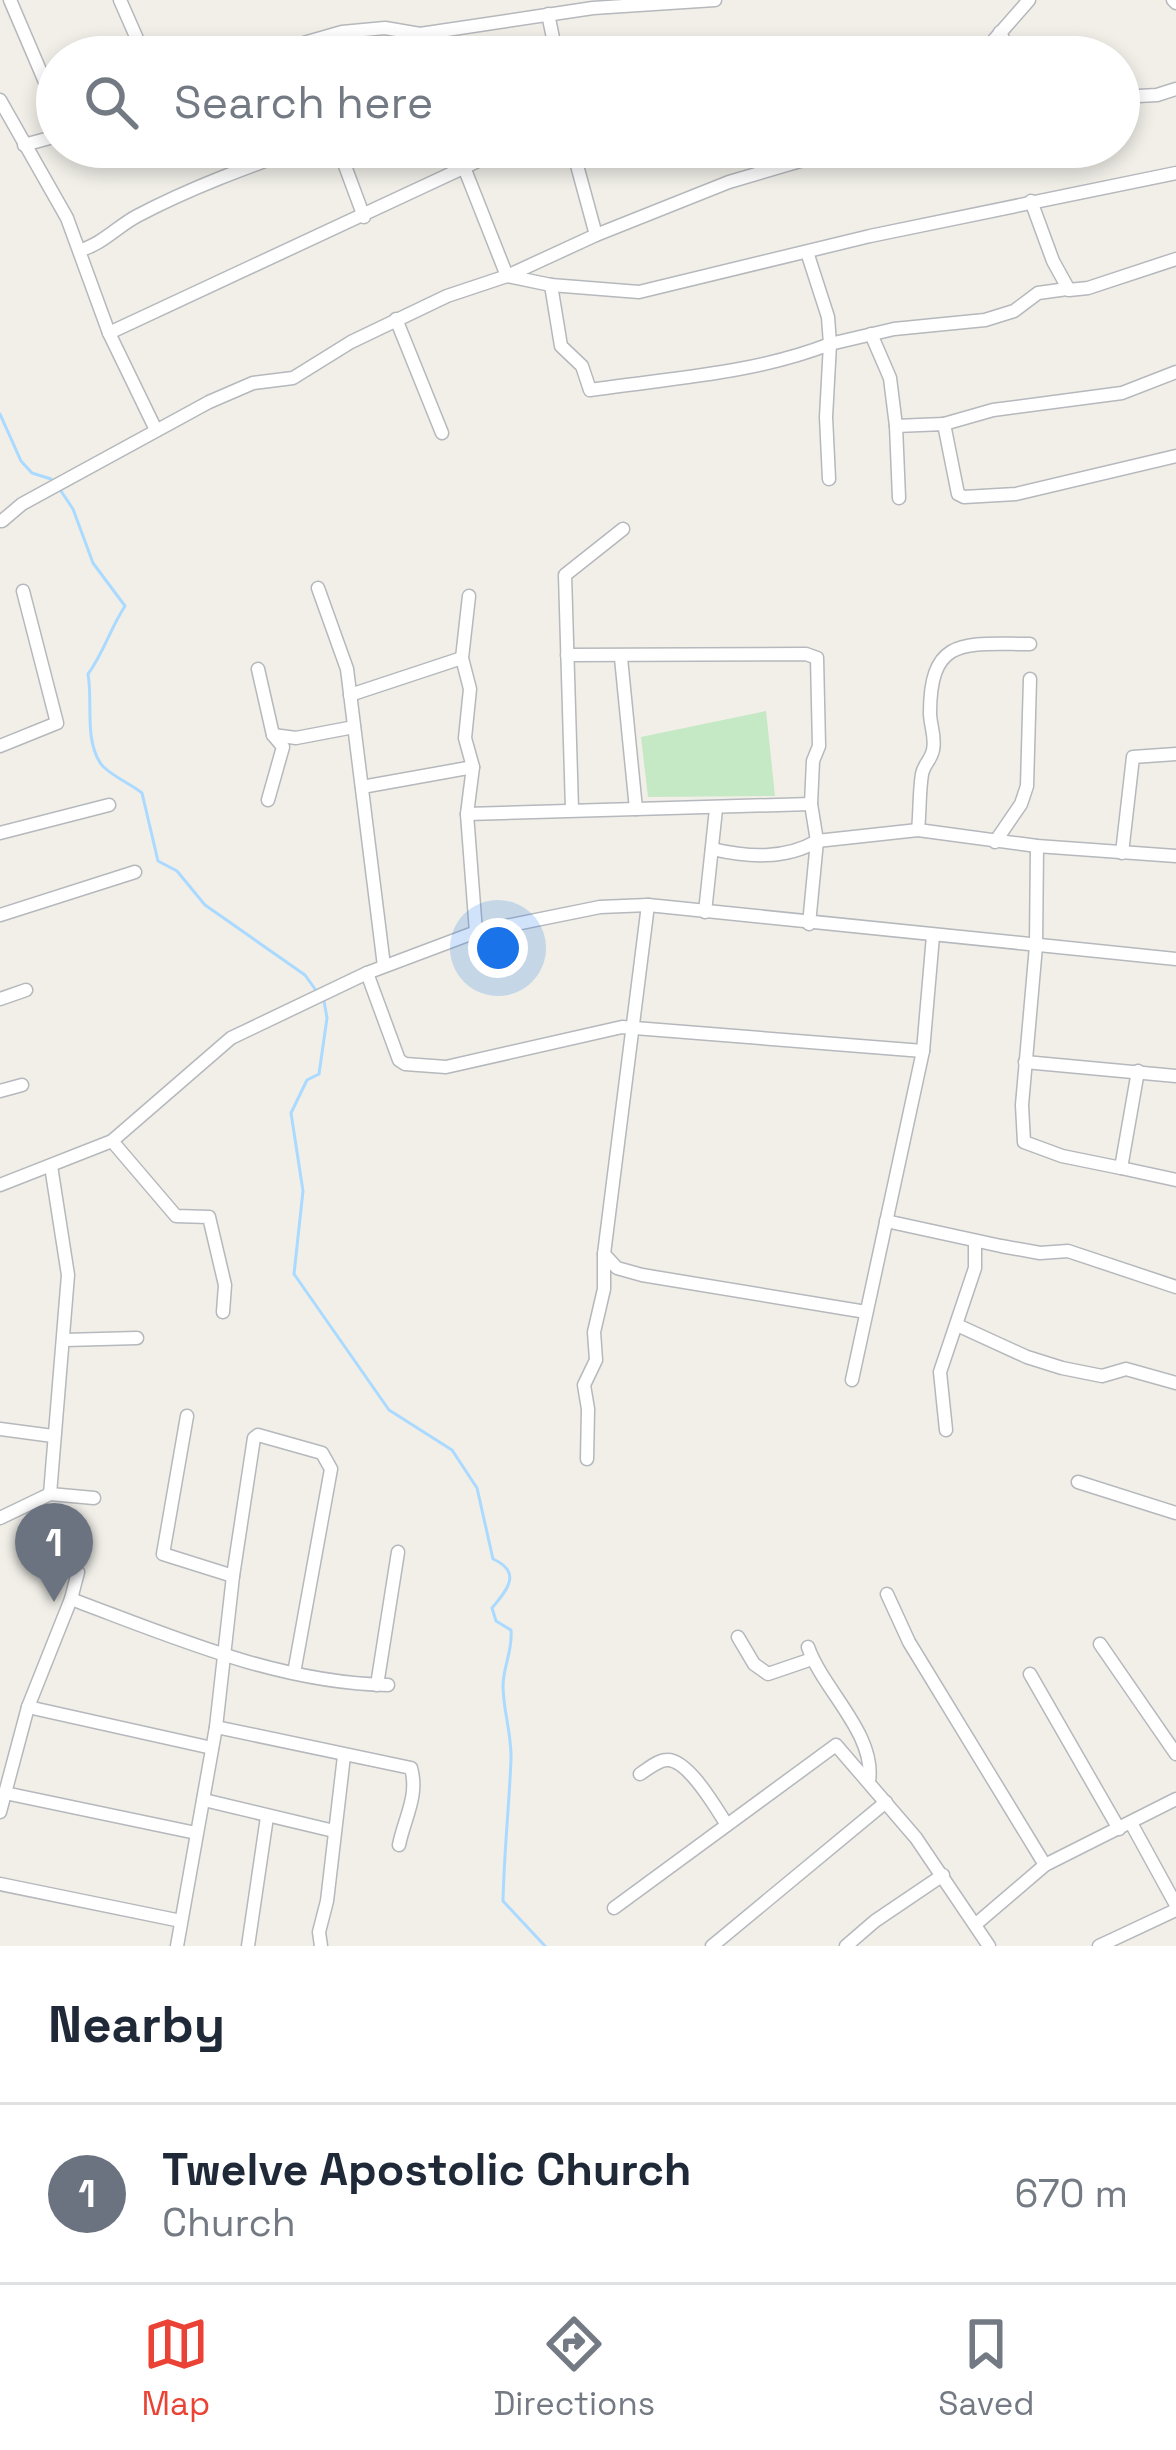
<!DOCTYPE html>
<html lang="en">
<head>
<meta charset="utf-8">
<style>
	body { margin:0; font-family:"Space Grotesk",sans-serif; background:#f6f6f7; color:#1f2937 }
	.you { position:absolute; left:498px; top:948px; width:42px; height:42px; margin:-30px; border:9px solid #fff; border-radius:50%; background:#1a73e8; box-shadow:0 0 0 18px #1a73e833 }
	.badge { display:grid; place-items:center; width:78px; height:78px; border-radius:50%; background:#ea4335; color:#fff; font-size:39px; font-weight:700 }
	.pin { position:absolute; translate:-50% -99px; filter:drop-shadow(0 3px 6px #0008) }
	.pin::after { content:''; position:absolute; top:63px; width:42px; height:36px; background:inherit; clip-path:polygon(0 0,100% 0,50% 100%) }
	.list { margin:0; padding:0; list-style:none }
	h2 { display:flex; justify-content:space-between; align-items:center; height:156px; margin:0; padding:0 48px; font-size:51px }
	h2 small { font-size:39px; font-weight:400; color:#747a83 }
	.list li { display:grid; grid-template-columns:78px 1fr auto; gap:36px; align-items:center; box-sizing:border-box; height:180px; padding:0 48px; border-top:3px solid #e0e1e3 }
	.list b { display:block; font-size:45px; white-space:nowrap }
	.list p { margin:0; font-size:39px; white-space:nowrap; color:#747a83 }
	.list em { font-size:39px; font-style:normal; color:#747a83 }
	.icon { flex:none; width:66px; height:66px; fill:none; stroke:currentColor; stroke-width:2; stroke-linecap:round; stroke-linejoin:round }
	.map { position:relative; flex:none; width:1176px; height:1946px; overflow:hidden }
	.search { position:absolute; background:#fff; box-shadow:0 6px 18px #0003; left:36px; right:36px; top:36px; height:132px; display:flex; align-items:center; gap:30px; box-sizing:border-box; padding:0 42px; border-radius:66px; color:#747a83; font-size:45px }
	.sheet { height:336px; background:#fff }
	nav { display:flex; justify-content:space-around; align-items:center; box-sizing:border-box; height:168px; border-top:3px solid #e0e1e3; background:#fff; font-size:33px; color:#747a83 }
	nav a { display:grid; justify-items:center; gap:6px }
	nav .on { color:#ea4335 }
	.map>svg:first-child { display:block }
	.green { fill:#c5e8c5 }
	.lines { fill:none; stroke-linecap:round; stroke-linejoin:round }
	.stream { stroke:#aadaff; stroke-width:3 }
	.minor-casing { stroke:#b5b8bc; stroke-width:15 }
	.minor { stroke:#fff; stroke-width:12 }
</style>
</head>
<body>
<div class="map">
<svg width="1176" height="1946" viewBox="0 0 1176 1946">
	<rect width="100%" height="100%" fill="#f1efe8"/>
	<path class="green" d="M 766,711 L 775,796 L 648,797 L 641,737 Z"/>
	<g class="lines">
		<g class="stream">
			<path d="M 0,414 L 21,461 L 32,473 L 51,479"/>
			<path d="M 61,491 L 73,509 L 93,563 L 125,606 C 110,629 104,652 88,674 C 93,701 84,740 101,764 C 108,774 131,784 142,793 L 158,861 L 177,871 L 205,905 L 305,975 L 315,989"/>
			<path d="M 324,1001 L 327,1018 L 319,1074 L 307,1080 L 291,1113 L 303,1191 L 294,1274 L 389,1410 L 452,1450 L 477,1488 L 493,1559 C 522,1572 508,1589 492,1608 L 496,1621 L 511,1630 C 513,1651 503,1666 503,1686 C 503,1710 512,1735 511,1760 C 509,1807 504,1854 503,1901 L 545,1946"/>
		</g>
		<g class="minor-casing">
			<g id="minor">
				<path d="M 10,0 L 57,110"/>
				<path d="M 120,0 L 145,57"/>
				<path d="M 1173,0 L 1176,3"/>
				<path d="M 548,14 L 557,57"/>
				<path d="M 1000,32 L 1011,57"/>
				<path d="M 420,34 L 425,57"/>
				<path d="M 255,57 L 342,32 L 385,28 L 420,34 L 593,8 L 715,0"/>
				<path d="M 836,57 L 845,44"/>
				<path d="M 979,57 L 1029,0"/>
				<path d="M 1119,97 L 1157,95 L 1176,89"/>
				<path d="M 0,100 L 67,218 L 109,333 L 156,430"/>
				<path d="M 24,145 L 57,136"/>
				<path d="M 338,147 L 364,217"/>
				<path d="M 456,147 L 507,276 L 551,285 L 639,292 L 870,236 L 1176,173"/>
				<path d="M 572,147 L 596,235"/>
				<path d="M 1031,201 L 1053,261 L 1069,290 L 1088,288 L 1176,259"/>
				<path d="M 80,250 C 101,245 118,226 137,216 C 190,188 247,167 304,147"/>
				<path d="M 807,252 L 828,317 L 830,344 L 894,329 L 985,320 L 1014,311 L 1038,293 L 1067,289"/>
				<path d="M 551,285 L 561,346 L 582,366 L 590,390 C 671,378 753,374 830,344 L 826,417 L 829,479"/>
				<path d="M 396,319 L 442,433"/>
				<path d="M 109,333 L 508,147"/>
				<path d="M 871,334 L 890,378 L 896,426 L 944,424 L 958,494 L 964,497 L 1016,494 L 1176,456"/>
				<path d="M 944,424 L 993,410 L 1122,393 L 1176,372"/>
				<path d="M 896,426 L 899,498"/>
				<path d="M 2,521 L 22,504 L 209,402 L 253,383 L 293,378 L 351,342 L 447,296 L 507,276 L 596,235 L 729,182 L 848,147"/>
				<path d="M 318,588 L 347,669 L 384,966"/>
				<path d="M 469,596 L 462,658 L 470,689 L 465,738 L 473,767 L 467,814 L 476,932"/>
				<path d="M 567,655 L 806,654 L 817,658 L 819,746 L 813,761 L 811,804 L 817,841 L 809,924"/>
				<path d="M 621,658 L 636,809"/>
				<path d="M 258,669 L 273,735 L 283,747 L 268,800"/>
				<path d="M 350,695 L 462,658"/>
				<path d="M 273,735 L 296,738 L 354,727"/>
				<path d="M 0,746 L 57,723 L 23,591"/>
				<path d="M 362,787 L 473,767"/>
				<path d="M 572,809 L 565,575 L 623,529"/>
				<path d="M 467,814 L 811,804"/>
				<path d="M 918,830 C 920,812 919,793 922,774 C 924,764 931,760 933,750 C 936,737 930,725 930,713 C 930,635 966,644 1030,644"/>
				<path d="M 0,833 L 109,805"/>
				<path d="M 995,842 L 1021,804 L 1027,786 L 1030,679"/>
				<path d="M 1037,846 L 1036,946 L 1022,1105 L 1024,1142 L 1062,1156 L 1121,1168 L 1138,1071"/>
				<path d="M 712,849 C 747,857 785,860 817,841 L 918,830 L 1037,846 L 1176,856"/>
				<path d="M 1122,853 L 1133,757 L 1176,754"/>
				<path d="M 648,905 L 604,1254 L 617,1268 L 642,1275 L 866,1312"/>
				<path d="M 705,912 L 716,809"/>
				<path d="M 0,915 L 135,872"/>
				<path d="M 367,973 L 399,1060 L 405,1064 L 446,1067 L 622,1027 L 923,1051"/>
				<path d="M 0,999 L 26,990"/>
				<path d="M 1025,1062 L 1176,1076"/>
				<path d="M 0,1091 L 22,1085"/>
				<path d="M 112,1141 L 176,1216 L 209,1217 L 225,1285 L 223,1312"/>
				<path d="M 1121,1168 L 1176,1180"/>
				<path d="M 0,1185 L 112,1141 L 231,1038 L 367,973 L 476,932 L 600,907 L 648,905 L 1176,959"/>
				<path d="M 886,1221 L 1001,1246 L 1040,1253 L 1068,1251 L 1176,1287"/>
				<path d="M 957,1325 L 1027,1357 L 1062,1368 L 1102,1376 L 1126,1369 L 1176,1383"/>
				<path d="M 65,1340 L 137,1338"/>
				<path d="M 852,1380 L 923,1051 L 933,936"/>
				<path d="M 187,1416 L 163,1554 L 233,1576"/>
				<path d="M 0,1429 L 53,1436"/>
				<path d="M 946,1430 L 940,1372 L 975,1268 L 975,1241"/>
				<path d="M 587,1459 L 588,1409 L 584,1385 L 596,1360 L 594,1332 L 604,1289 L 604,1254"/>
				<path d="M 1078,1482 L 1176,1513"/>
				<path d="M 50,1494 L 68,1275 L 51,1166"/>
				<path d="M 0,1518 L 50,1494 L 94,1498"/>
				<path d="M 887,1594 L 909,1642 L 1045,1865"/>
				<path d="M 71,1599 C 173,1637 278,1683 388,1685"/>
				<path d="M 738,1637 L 754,1664 L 768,1674 L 812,1659"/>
				<path d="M 1100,1644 L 1176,1754"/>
				<path d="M 808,1647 C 823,1690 876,1734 869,1781"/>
				<path d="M 1030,1674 L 1119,1829"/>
				<path d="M 377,1685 L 398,1552"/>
				<path d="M 28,1707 L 212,1748"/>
				<path d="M 216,1727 L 411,1768 C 419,1796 404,1819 399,1845"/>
				<path d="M 640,1774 C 648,1769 658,1760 667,1760 C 688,1759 716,1808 727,1825"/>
				<path d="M 5,1793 L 196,1833"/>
				<path d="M 204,1800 L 334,1831"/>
				<path d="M 0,1812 L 28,1707 L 71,1599 L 78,1572"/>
				<path d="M 1131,1823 L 1176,1905"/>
				<path d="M 0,1884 L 181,1921"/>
				<path d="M 614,1908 L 836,1745 L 916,1838 L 989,1946"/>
				<path d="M 976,1924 L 1045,1865 L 1176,1799"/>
				<path d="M 177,1946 L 216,1727 L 233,1576 L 254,1438 L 258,1435 L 322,1453 L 331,1469 L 294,1673"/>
				<path d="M 248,1946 L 267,1817"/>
				<path d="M 321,1946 L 319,1932 L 327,1901 L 344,1756"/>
				<path d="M 712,1946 L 886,1802"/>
				<path d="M 846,1946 L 875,1921 L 943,1875"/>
				<path d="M 1099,1946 L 1176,1910"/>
			</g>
		</g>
		<use href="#minor" class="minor"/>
	</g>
</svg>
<div class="you"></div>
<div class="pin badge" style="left:54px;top:1602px;background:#6b7280">1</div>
<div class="search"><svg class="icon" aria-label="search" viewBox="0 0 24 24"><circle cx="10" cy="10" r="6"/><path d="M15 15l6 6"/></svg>Search here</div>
</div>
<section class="sheet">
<h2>Nearby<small></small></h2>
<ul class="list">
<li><span class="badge" style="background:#6b7280">1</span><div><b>Twelve Apostolic Church</b><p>Church</p></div><em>670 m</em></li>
</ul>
</section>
<nav>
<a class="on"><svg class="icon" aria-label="map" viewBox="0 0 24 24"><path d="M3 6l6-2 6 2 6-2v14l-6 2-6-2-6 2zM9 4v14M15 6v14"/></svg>Map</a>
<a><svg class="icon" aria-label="directions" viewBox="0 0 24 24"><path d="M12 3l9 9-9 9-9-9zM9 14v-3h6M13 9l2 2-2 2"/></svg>Directions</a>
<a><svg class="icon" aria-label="saved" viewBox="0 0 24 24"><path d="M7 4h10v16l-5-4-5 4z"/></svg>Saved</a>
</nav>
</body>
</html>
